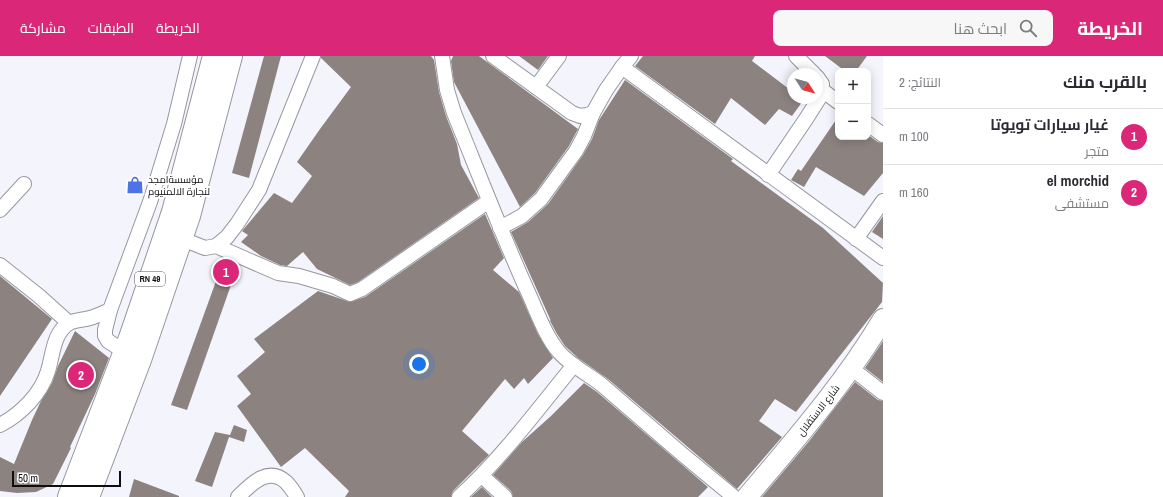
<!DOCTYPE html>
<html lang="ar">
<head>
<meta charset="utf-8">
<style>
	body { margin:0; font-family:"Archivo Narrow",Cairo,sans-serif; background:#f7f7f7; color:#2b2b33; direction:rtl }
	.controls { position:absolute; right:12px; top:12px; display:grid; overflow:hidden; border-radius:8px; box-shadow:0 2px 10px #0003 }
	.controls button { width:36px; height:36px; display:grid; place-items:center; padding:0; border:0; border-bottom:1px solid #e1e1e2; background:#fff; color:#2b2b33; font:20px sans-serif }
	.compass { position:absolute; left:787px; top:12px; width:36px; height:36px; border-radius:50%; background:#fff; box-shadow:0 2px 10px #0003; rotate:126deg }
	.scale { position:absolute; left:12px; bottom:10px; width:109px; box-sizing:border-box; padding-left:4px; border:2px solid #0e0e11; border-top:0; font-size:11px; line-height:14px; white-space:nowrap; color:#0e0e11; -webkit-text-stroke:3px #fff; paint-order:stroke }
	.you { position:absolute; left:419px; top:308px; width:14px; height:14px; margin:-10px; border:3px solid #fff; border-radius:50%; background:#1a73e8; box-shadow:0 0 0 6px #1a73e833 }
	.badge { display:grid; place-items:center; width:26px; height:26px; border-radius:50%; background:#db2777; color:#fff; font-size:13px; font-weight:700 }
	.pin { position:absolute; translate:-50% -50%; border:2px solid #fff; box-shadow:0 1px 4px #0006 }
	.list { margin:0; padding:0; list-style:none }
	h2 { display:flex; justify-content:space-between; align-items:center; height:52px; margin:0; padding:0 16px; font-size:17px }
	h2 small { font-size:13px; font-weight:400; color:#7c7c81 }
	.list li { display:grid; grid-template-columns:26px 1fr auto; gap:12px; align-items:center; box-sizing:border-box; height:56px; padding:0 16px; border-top:1px solid #e1e1e2 }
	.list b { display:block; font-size:15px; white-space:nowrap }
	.list p { margin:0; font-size:13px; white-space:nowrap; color:#7c7c81 }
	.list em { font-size:13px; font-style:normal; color:#7c7c81 }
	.icon { flex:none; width:22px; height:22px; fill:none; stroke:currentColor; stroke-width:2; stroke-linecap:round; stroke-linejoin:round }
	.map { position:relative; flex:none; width:883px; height:441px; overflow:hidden; direction:ltr }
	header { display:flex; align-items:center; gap:24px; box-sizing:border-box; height:56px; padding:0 20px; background:#db2777; color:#fff }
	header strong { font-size:19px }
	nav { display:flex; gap:22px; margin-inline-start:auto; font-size:14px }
	.search { width:280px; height:36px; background:#f7f7f7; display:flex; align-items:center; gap:10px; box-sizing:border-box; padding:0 14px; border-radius:8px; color:#7c7c81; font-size:15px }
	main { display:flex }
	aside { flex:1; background:#fff }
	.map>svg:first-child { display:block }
	.building { fill:#8c8381 }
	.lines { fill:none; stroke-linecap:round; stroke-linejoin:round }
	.street-casing { stroke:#97979f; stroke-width:16 }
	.secondary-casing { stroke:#97979f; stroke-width:22 }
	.primary-casing { stroke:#97979f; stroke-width:24 }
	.street { stroke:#fff; stroke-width:14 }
	.secondary { stroke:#fff; stroke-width:20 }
	.primary { stroke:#fff; stroke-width:22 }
	.labels { text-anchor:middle; stroke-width:4; stroke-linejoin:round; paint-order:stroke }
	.shield { fill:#fff; stroke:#565658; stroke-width:1 }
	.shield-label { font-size:9px; font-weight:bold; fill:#0e0e11 }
	.poi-label { font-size:10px; fill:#0e0e11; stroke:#fff; text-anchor:start }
	.street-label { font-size:10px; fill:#0e0e11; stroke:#fff }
</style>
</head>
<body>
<header>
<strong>الخريطة</strong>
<div class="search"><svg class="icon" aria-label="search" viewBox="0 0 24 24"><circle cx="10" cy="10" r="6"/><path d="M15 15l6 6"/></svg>ابحث هنا</div>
<nav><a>الخريطة</a><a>الطبقات</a><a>مشاركة</a></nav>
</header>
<main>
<aside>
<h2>بالقرب منك<small>النتائج: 2</small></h2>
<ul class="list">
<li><span class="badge">1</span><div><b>غيار سيارات تويوتا</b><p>متجر</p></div><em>100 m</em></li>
<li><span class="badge">2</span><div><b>el morchid</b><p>مستشفى</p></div><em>160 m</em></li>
</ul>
</aside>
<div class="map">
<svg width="883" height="441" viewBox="0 0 883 441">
	<rect width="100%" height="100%" fill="#f3f4fc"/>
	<g class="building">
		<path d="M 264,0 L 281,0 L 249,122 L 232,117 Z"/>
		<path d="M 321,0 L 431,0 L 434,4 L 439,36 L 446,60 L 457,88 L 461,109 L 479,142 L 358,226 L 350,229 L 317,213 L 303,196 L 287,210 L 280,209 L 261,200 L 241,186 L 248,179 L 242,175 L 274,137 L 292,147 L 312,120 L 297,106 L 320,73 L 351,31 L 321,2 Z"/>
		<path d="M 453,0 L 479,0 L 578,73 L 569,90 L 535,137 L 520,151 L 454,26 L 451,5 Z"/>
		<path d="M 519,0 L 548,0 L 538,14 Z"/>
		<path d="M 643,0 L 755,0 L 752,5 L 793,36 L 793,42 L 805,42 L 792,60 L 779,53 L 765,69 L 731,42 L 715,68 L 635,10 Z"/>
		<path d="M 825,0 L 867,0 L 856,15 L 845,15 Z"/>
		<path d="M 625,24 L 733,103 L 731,105 L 823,172 L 883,227 L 882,246 L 796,356 L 775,343 L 759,365 L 782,381 L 737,433 L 608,323 L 578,302 L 565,290 L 557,278 L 549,263 L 551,265 L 511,176 L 528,166 L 548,148 L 583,99 L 592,83 L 599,64 Z"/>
		<path d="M 838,61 L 838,81 L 868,81 L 868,79 L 878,86 L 883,87 L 883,117 L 864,140 L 816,111 L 804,131 L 791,124 L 798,113 L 801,115 Z"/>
		<path d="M 485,158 L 504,202 L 493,214 L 519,236 L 538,278 L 553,302 L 528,328 L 524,322 L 514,333 L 505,323 L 462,375 L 489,399 L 453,435 L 451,441 L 345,441 L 349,435 L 305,392 L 281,411 L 237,350 L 251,338 L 237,320 L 265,296 L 254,283 L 318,235 L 350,246 L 365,241 Z"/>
		<path d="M 883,160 L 883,183 L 872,176 Z"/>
		<path d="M 223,206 L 238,209 L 187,354 L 171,349 Z"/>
		<path d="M 0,220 L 52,263 L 0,340 Z"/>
		<path d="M 75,275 L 109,302 L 95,338 L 70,391 L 71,392 L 53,428 L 36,436 L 17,437 L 0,435 L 0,401 L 14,408 L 32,364 L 41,345 L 52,327 L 58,310 Z"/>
		<path d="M 883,285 L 883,326 L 865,312 Z"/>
		<path d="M 855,326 L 878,344 L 883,345 L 883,441 L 762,441 L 810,384 Z"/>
		<path d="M 584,327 L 597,336 L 708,431 L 698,441 L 513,441 L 511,435 L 493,419 L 522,386 L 551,360 Z"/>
		<path d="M 234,369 L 247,374 L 244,386 L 229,381 L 212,431 L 195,425 L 215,376 L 230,379 Z"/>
		<path d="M 134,423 L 179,440 L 179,441 L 129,441 Z"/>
		<path d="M 482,431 L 492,441 L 471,441 Z"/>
	</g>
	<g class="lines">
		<g class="street-casing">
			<g id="street">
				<path d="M 442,0 L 447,34 L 454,57 C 478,116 501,176 527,234 C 536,253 545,280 559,296 C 570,309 588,318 602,329 L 682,398 L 734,441"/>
				<path d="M 493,0 L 572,57 L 580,60 L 587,59 L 593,57 L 606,34 L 622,11 L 883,202"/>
				<path d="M 796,0 L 814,18"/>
				<path d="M 622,11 L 631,0"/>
				<path d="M 536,31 L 559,0"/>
				<path d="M 822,34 L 838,46"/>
				<path d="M 868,68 L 883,79"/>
				<path d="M 768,119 L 806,63 L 820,41 L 822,28 L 817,21"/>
				<path d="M 0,154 L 24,128"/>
				<path d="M 500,172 L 522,160 L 541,143 L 576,95 L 584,80 L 593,57"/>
				<path d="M 182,183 L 205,192 L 216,190 L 227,181 L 237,168 L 259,134 L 313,0"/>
				<path d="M 856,183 L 883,145"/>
				<path d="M 216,190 L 278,217 L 299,220 L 333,230 L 350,238 L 362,233 L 489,145"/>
				<path d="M 0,209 L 39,240 L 69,267"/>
				<path d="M 125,296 L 108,285 L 105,280 L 105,274 L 110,254 L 150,146 L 174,68 L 190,0"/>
				<path d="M 851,312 L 883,337"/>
				<path d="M 0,369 C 21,358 41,338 48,315 C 53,299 53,277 69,267 C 74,264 83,264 90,262 C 97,260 103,257 110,254"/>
				<path d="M 482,420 L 505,441"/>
				<path d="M 238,441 C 251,428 268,410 286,426 C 290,430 294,436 297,441"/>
				<path d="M 459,441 C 502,402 537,354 574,309"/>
			</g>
		</g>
		<g class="secondary-casing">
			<path id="secondary" d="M 747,441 C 795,384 845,327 883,263"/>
		</g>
		<g class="primary-casing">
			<g id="primary">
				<path d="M 69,441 L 130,282 L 173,156 L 214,0"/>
				<path d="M 88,441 L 141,301 L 189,160 L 231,0"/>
			</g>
		</g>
		<use href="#street" class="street"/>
		<use href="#secondary" class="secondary"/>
		<use href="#primary" class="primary"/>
	</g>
	<defs>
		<g id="shop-bare" transform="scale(1.38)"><path d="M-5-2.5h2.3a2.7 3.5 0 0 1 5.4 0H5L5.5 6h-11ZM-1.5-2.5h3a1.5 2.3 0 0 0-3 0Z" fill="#4e73e7" stroke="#fff" stroke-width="2.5" paint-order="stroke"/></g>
	</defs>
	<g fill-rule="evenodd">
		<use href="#shop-bare" x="135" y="129"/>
	</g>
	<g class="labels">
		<rect class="shield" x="135" y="216" width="30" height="14" rx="3"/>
		<g class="shield-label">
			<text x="150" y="226">RN 49</text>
		</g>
		<g class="poi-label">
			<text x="148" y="127">مؤسسةامجد<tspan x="148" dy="12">لنجارة الالمنيوم</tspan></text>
		</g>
		<g class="street-label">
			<text transform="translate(818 354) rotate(-52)" y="4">شارع الاستقلال</text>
		</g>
	</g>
</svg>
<div class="controls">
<button>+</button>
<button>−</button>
</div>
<svg class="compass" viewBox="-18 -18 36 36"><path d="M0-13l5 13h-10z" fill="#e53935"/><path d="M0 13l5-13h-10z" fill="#7c7c81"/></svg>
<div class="scale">50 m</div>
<div class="you"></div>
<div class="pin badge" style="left:226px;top:216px">1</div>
<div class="pin badge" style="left:81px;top:319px">2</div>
</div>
</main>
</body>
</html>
